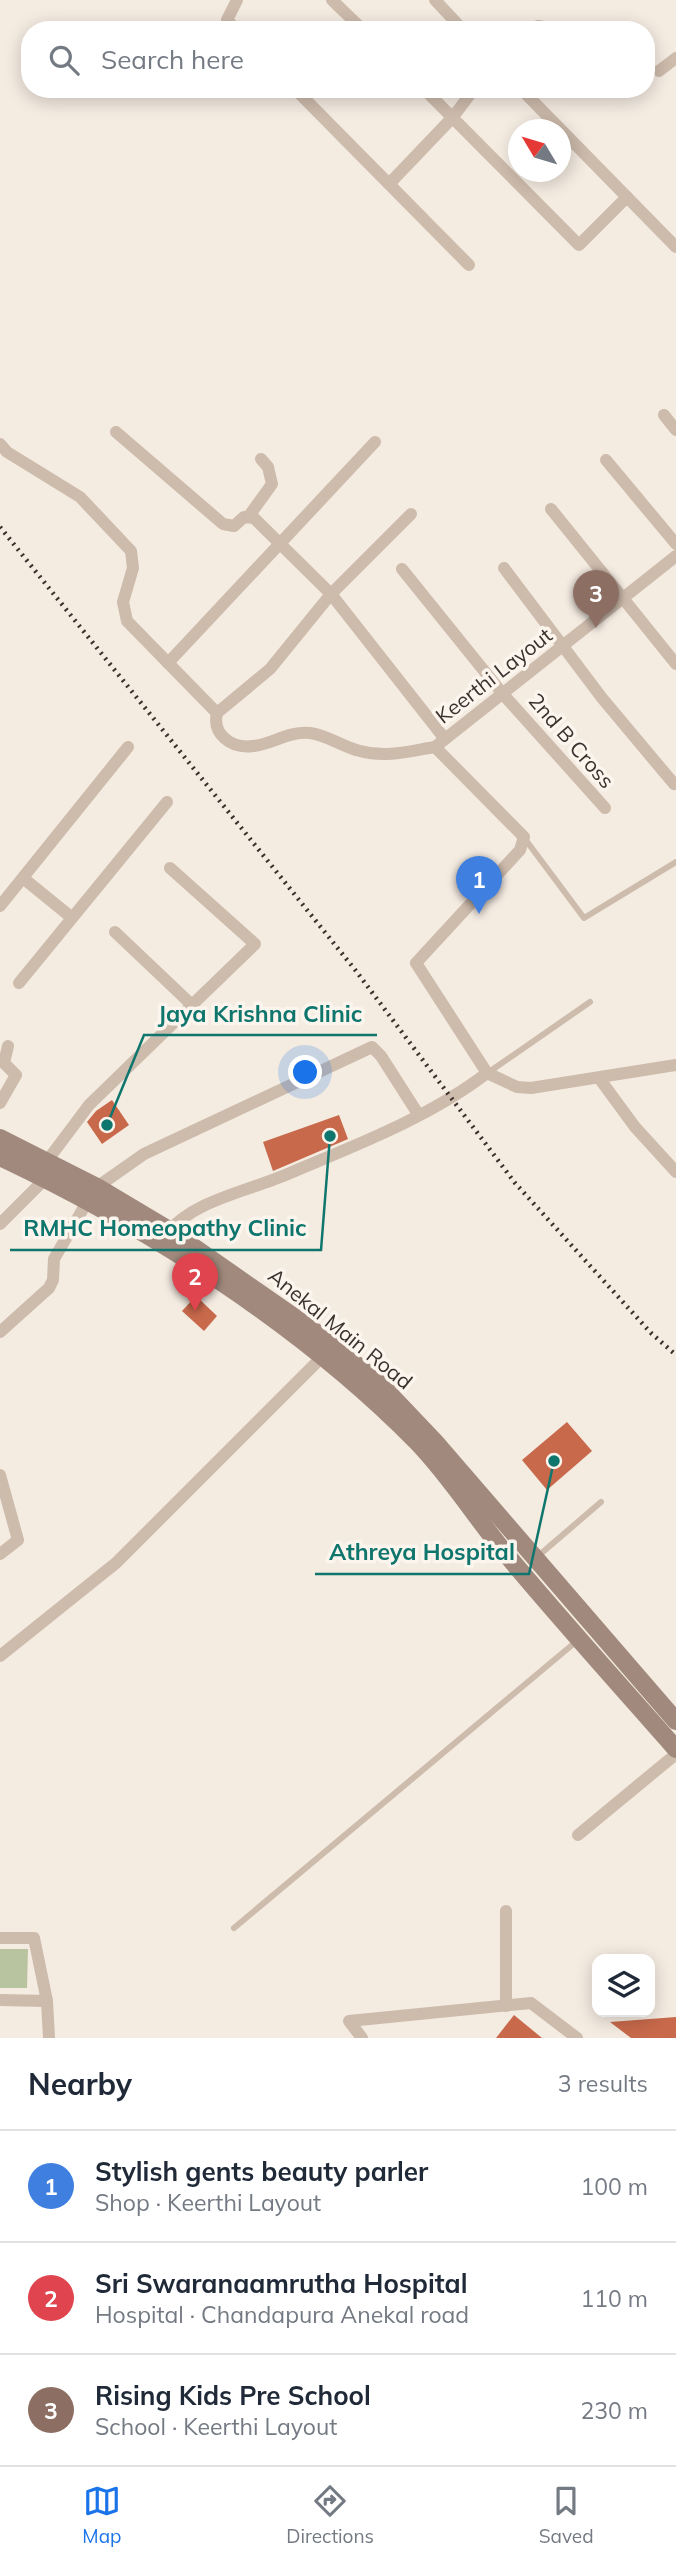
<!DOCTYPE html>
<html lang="en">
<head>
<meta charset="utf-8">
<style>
	body { margin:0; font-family:Mulish,sans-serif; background:#f2f2f3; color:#1f2937 }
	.controls { position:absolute; right:21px; bottom:21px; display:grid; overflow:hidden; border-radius:14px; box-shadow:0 4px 18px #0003 }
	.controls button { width:63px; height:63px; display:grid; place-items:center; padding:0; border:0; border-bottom:2px solid #e0e1e3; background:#fff; color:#1f2937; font:35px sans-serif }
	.compass { position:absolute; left:508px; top:119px; width:63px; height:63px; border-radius:50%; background:#fff; box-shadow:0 4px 18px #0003; rotate:308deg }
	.you { position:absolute; left:306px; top:1073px; width:24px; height:24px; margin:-18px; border:5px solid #fff; border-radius:50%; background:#1a73e8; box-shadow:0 0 0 10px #1a73e833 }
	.badge { display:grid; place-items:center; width:46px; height:46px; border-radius:50%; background:#1a73e8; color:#fff; font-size:23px; font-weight:700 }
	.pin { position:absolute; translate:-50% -58px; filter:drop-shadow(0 2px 4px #0008) }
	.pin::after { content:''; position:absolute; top:37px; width:24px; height:21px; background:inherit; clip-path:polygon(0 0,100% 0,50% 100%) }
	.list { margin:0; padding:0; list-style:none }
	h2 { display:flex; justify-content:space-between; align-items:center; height:91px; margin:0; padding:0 28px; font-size:30px }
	h2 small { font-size:23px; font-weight:400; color:#747a83 }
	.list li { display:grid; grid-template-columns:46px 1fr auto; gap:21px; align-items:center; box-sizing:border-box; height:112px; padding:0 28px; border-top:2px solid #e0e1e3 }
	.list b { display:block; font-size:26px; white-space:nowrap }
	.list p { margin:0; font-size:23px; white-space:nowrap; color:#747a83 }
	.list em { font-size:23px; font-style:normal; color:#747a83 }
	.icon { flex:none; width:38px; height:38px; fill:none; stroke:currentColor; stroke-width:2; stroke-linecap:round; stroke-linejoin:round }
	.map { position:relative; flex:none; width:676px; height:2038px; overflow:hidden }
	.search { position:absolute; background:#fff; box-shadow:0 4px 18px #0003; left:21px; right:21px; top:21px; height:77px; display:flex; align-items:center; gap:18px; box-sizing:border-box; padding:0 24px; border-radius:28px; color:#747a83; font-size:26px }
	.sheet { height:427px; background:#fff }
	nav { display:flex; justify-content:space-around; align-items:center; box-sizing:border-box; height:98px; border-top:2px solid #e0e1e3; background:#fff; font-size:19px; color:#747a83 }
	nav a { display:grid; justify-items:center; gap:4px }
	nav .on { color:#1a73e8 }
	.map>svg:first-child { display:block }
	.green { fill:#b8c4a0 }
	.building { fill:#c8694b }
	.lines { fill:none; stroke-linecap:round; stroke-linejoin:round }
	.lane { stroke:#cdbbac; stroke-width:6 }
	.street { stroke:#cdbbac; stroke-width:12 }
	.secondary { stroke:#a18a7d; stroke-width:18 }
	.rail { stroke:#3b302b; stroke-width:4.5; stroke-dasharray:2 5; stroke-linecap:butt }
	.labels { text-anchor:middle; stroke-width:7; stroke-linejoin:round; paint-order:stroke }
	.street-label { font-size:21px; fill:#3b302b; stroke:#fbf5ee }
	.leader { fill:none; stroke:#0f766e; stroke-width:2.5 }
	.callout-dot { fill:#0f766e; stroke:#fbf5ee; stroke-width:2.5 }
	.callout-label { font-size:23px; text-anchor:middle; font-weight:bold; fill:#0f766e; stroke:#fbf5ee; stroke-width:7; stroke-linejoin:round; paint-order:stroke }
</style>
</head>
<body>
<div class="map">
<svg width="676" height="2038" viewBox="0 0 676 2038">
	<rect width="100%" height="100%" fill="#f4ebe1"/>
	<path class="green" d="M 0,1949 L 28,1949 L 27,1988 L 0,1988 Z"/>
	<g class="building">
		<path d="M 112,1100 L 129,1125 L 102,1144 L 87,1122 L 96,1111 Z"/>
		<path d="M 339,1115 L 348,1139 L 273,1171 L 263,1142 Z"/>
		<path d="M 196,1296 L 217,1316 L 204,1331 L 182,1311 Z"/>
		<path d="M 567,1422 L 592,1451 L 547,1490 L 522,1460 Z"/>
		<path d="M 514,2015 L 542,2038 L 496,2038 Z"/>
		<path d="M 676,2017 L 676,2038 L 631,2038 L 610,2022 Z"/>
	</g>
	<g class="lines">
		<g class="lane">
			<path d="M 525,839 L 584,918 L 676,862"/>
			<path d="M 489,1072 L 590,1002"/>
			<path d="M 537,1557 L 601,1502"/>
			<path d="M 234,1928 L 578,1640"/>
		</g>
		<g class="street">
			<path d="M 332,0 L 363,30"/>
			<path d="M 435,0 L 463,30"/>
			<path d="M 237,30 L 227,20 L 237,0"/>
			<path d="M 534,30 L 538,26 L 558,30"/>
			<path d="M 659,71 L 676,58"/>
			<path d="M 295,89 L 469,265"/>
			<path d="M 424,89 L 579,245 L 627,197"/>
			<path d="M 521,89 L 676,247"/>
			<path d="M 389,184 L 453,117 L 474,89"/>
			<path d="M 664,415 L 676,430"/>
			<path d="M 116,432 L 223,524 L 234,526 L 244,517 L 254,518 L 331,594 L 445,739"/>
			<path d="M 0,444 L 7,452 L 80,497 L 131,551 L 133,568 L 123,602 L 127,621 L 217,713 L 270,669 L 331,594 L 411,514"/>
			<path d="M 606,460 L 676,544"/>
			<path d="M 551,509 L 676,664"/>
			<path d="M 249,516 L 272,484 L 268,467 L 261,459"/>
			<path d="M 504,568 L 602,698 L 674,784 L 676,783"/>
			<path d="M 402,569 L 502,693 L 605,808"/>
			<path d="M 168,663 L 375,442"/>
			<path d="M 217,713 C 212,734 231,749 253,746 C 273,744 288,731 310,733 C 327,735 343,747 360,751 C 386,758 410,751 435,747"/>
			<path d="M 170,868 L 255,944 L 192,1005"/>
			<path d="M 23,878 L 71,917"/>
			<path d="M 0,906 L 128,747"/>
			<path d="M 19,983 L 167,802"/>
			<path d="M 487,1073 L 517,1087 L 531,1088 L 676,1065"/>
			<path d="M 599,1078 L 635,1127 L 676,1172"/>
			<path d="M 0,1103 L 16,1075 L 4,1063 L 8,1046"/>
			<path d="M 47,1161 L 89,1105 L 192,1005 L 115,932"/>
			<path d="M 97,1187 L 144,1154 L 372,1047 L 381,1056 L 418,1114"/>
			<path d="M 0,1224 L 44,1180"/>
			<path d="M 166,1234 C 195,1199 250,1191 290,1173 C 356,1145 430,1117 487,1073 L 416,963 L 520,850 L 524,837 L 435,747 L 676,556"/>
			<path d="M 0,1332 L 49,1288 L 53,1280 L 54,1259 L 87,1202"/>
			<path d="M 0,1475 L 18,1540 L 0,1554"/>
			<path d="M 0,1656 L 116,1563 L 323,1356"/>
			<path d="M 578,1835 L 676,1754"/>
			<path d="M 0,1938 L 34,1938 L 47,2001 L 49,2038"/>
			<path d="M 0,2000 L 47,2001"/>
			<path d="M 506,2006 L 506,1911"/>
			<path d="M 362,2038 L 349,2021 L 531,2003 L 577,2038"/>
		</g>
		<g class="secondary">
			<path d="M 0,1138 L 97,1187 L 169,1230 L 314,1331 L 378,1382 L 435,1442 L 676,1721"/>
			<path d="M 0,1157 C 147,1226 303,1326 417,1442 C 450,1476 476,1518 506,1554 C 561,1620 619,1684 676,1749"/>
		</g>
		<path class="rail" d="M 0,527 L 356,971 L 515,1183 L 651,1333 L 676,1355"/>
	</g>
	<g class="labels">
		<g class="street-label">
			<text transform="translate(494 676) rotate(-38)" y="7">Keerthi Layout</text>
			<text transform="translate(571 741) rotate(49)" y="7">2nd B Cross</text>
			<text transform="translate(340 1329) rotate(39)" y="7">Anekal Main Road</text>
		</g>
	</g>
	<path class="leader" d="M107 1125L144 1035H377M330 1136L321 1250H10M554 1461L529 1574H315"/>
	<g class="callout-dot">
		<circle cx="107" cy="1125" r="7"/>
		<circle cx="330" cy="1136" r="7"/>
		<circle cx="554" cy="1461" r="7"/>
	</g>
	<g class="callout-label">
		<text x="260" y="1022">Jaya Krishna Clinic</text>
		<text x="165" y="1236">RMHC Homeopathy Clinic</text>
		<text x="422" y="1560">Athreya Hospital</text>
	</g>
</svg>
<div class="controls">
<button><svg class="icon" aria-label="layers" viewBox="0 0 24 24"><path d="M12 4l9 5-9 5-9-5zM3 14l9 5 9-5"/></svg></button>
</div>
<svg class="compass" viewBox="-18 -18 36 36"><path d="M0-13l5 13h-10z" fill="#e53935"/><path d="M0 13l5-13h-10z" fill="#747a83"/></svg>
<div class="you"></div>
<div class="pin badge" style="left:479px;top:914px;background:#3f7fe0">1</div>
<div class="pin badge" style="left:195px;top:1311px;background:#e0444e">2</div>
<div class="pin badge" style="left:596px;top:628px;background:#8d6e63">3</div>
<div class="search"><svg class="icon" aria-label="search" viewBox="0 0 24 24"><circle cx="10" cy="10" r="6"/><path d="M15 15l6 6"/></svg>Search here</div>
</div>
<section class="sheet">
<h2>Nearby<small>3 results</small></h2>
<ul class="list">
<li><span class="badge" style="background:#3f7fe0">1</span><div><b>Stylish gents beauty parler</b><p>Shop · Keerthi Layout</p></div><em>100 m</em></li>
<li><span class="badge" style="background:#e0444e">2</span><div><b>Sri Swaranaamrutha Hospital</b><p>Hospital · Chandapura Anekal road</p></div><em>110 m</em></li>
<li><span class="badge" style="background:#8d6e63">3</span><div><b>Rising Kids Pre School</b><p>School · Keerthi Layout</p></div><em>230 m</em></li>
</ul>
</section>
<nav>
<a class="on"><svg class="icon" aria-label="map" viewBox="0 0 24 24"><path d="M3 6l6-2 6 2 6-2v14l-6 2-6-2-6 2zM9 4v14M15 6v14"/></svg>Map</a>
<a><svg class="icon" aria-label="directions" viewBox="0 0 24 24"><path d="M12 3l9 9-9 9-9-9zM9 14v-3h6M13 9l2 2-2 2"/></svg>Directions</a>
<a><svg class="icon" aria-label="saved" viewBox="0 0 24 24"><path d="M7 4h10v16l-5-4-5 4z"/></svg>Saved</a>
</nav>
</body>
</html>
